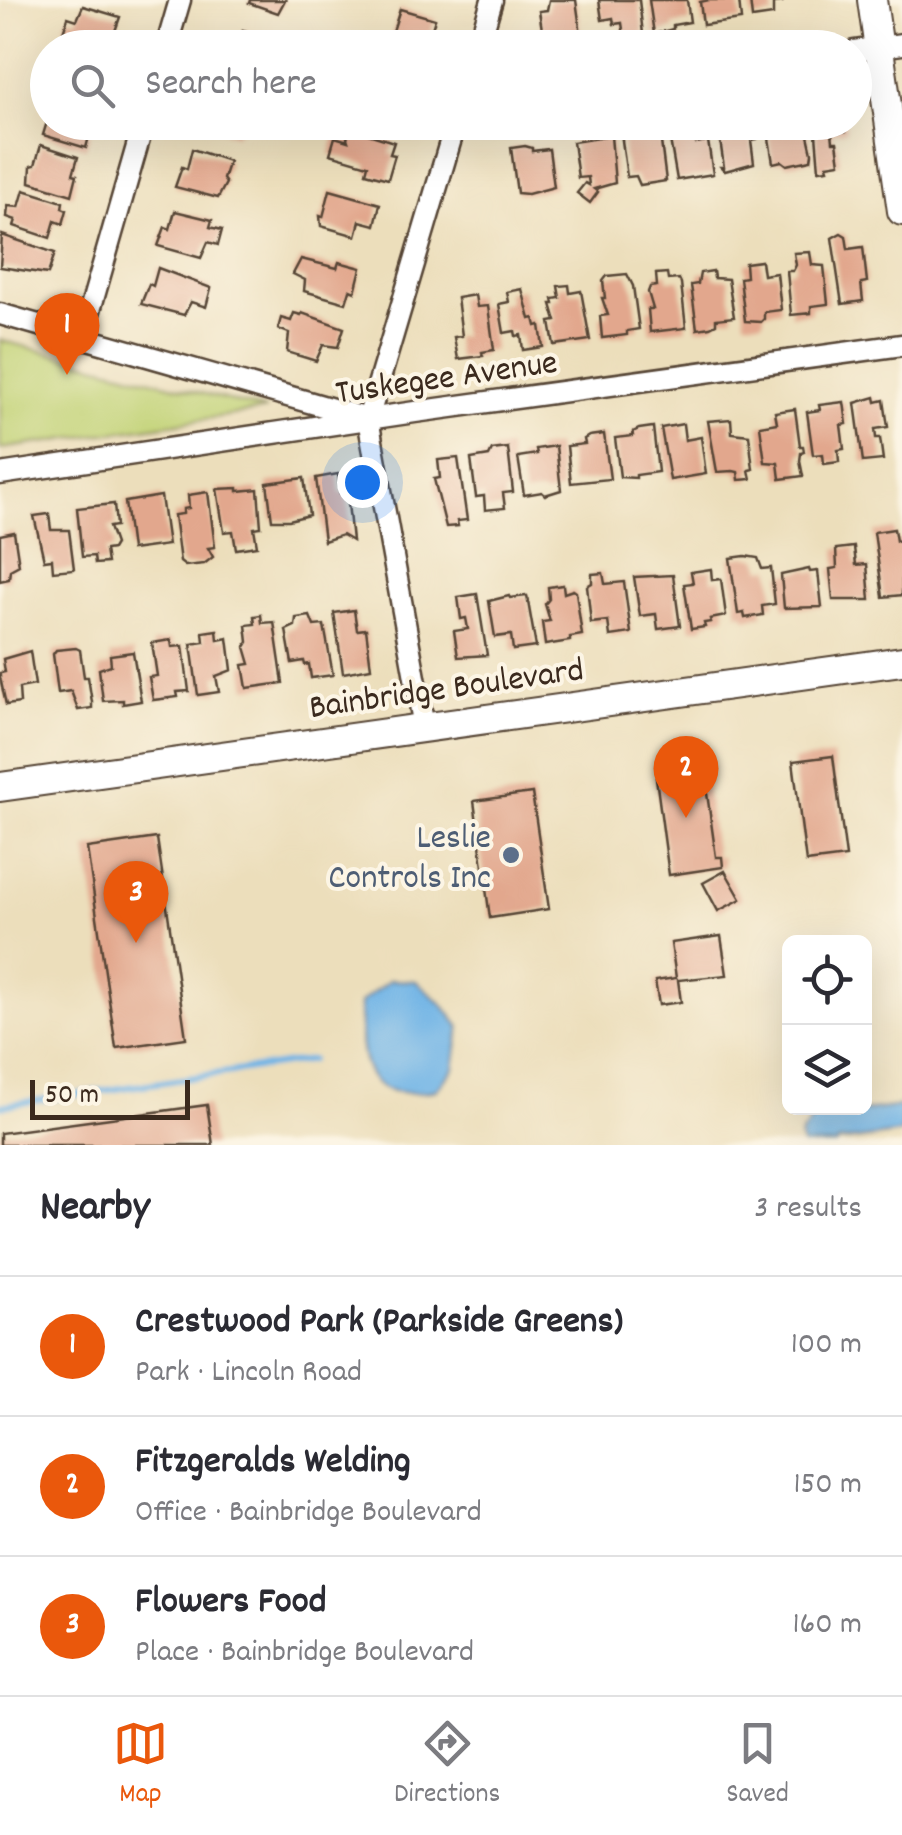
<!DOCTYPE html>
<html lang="en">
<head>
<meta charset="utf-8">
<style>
	body { margin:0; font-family:Dekko,sans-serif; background:#f2f2f3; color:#2b2b33 }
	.controls { position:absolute; right:30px; bottom:30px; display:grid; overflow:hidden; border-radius:15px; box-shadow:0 10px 40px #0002 }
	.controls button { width:90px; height:90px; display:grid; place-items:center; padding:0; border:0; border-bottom:2px solid #e1e1e2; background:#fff; color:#2b2b33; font:50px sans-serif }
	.scale { position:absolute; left:30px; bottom:25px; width:160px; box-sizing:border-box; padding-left:10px; border:5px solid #3b2a1e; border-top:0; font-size:28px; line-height:35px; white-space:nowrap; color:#3b2a1e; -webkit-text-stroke:8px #fcf5e5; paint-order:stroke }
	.you { position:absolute; left:362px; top:482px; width:35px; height:35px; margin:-25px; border:8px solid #fff; border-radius:50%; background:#1a73e8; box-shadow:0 0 0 15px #1a73e833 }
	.badge { display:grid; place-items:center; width:65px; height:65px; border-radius:50%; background:#ea580c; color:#fff; font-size:32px; font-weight:700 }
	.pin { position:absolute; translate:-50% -82px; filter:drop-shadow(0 2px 5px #0008) }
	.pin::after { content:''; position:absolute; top:52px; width:35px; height:30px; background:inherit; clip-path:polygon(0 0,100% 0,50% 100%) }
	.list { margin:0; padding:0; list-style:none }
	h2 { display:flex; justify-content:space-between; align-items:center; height:130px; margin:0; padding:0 40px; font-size:42px }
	h2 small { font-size:32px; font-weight:400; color:#7c7c81 }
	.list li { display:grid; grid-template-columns:65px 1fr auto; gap:30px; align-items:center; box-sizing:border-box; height:140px; padding:0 40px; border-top:2px solid #e1e1e2 }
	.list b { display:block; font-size:38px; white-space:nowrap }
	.list p { margin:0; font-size:32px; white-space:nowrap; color:#7c7c81 }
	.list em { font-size:32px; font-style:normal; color:#7c7c81 }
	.icon { flex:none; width:55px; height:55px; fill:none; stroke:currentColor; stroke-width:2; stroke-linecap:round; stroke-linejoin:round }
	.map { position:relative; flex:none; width:902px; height:1145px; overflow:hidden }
	.search { position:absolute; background:#fff; box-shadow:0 10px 40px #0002; left:30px; right:30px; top:30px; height:110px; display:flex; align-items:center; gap:25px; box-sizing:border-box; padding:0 35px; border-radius:55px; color:#7c7c81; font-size:38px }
	.sheet { height:550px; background:#fff }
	nav { display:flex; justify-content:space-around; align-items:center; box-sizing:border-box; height:140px; border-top:2px solid #e1e1e2; background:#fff; font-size:28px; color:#7c7c81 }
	nav a { display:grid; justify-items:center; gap:5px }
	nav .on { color:#ea580c }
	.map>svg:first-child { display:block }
	.green { fill:#c1d275; stroke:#7e7e4a; stroke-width:2.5 }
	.water { fill:#70b4e6; stroke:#566f82; stroke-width:2.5 }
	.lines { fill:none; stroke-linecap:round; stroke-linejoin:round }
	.stream { stroke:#70b4e6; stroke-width:6 }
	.building { fill:#e2a78d }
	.street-casing { stroke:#564536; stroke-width:25 }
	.secondary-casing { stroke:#564536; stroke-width:32 }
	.street { stroke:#fff; stroke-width:20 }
	.secondary { stroke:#fff; stroke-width:28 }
	.service-dot { fill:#5c6f8a; stroke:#fcf5e5; stroke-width:4 }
	.labels { text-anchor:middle; stroke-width:8; stroke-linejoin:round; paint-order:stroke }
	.street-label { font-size:35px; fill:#3b2a1e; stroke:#fcf5e5 }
	.service-label { font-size:35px; fill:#4e5e75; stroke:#fcf5e5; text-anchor:end }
</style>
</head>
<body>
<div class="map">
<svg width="902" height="1145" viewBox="0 0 902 1145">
	<rect width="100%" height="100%" fill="#fcf5e5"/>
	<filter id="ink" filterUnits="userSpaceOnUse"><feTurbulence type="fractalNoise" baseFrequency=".01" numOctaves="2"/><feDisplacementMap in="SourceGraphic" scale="20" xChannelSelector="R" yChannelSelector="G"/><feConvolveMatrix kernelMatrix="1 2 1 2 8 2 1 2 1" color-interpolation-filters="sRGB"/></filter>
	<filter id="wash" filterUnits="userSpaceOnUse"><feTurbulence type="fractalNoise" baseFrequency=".0048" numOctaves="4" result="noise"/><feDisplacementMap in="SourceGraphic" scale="40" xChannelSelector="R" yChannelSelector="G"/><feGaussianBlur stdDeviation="2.25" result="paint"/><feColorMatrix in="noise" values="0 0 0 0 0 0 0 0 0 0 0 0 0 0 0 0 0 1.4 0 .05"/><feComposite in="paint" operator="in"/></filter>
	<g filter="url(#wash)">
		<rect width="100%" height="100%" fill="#ecdebb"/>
		<path class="green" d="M 0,340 L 266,410 L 0,449 Z"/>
		<g class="water">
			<path d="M 390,980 L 416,981 L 443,1005 L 460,1027 L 454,1068 L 436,1090 C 360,1103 361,1066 360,1003 Z"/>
			<path d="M 902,1106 L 902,1133 L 838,1142 L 836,1145 L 802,1145 L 800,1136 L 813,1118 Z"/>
		</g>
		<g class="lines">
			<path class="stream" d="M 0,1106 L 311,1060"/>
		</g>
		<g id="blocks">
			<g class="building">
				<path d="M 250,0 L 285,0 L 278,13 L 249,3 Z"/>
				<path d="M 549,0 L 576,0 L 582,42 L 563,45 L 563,41 L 544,42 L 539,11 L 547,10 Z"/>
				<path d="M 599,0 L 639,0 L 643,34 L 624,36 L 622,23 L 614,24 L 613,18 L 602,20 Z"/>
				<path d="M 649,0 L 687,0 L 690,22 L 673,25 L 673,29 L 654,34 Z"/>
				<path d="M 709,0 L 739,0 L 741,20 L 703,25 L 700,2 Z"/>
				<path d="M 750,0 L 781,0 L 782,2 L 773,3 L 773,15 L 752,18 Z"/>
				<path d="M 83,6 L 120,17 L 114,34 L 118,36 L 116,48 L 90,48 L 71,42 L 73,36 L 63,32 L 68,17 L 77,20 Z"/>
				<path d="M 400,9 L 435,19 L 427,45 L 400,48 L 389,44 Z"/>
				<path d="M 243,30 L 285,42 L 284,48 L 218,48 L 220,40 L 235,44 L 236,41 L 240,42 Z"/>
				<path d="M 47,122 L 89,122 L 87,128 L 91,129 L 86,148 L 43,135 Z"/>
				<path d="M 195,122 L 244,122 L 236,135 Z"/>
				<path d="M 729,122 L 754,122 L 757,139 L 751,140 L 754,163 L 725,171 L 721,167 L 724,167 L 718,126 Z"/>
				<path d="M 779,122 L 805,122 L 812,153 L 811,160 L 787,165 L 782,161 L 773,163 L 768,132 L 781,130 Z"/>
				<path d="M 815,122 L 845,122 L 846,131 L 832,132 L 833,142 L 837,142 L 840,163 L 827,165 L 828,169 L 819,170 Z"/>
				<path d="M 689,124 L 692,140 L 696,139 L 696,143 L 708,141 L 713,174 L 677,180 L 668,128 Z"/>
				<path d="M 352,129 L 394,142 L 390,154 L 395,155 L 388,179 L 366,173 L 368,165 L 330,154 L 335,137 L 348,141 L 347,138 Z"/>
				<path d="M 635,131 L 641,132 L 642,136 L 660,134 L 666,181 L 640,185 L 636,176 L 627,177 L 621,133 Z"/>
				<path d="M 611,136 L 615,183 L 594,189 L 598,192 L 590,203 L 577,193 L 585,183 L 589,185 L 588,177 L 578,178 L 573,142 Z"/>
				<path d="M 41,145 L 78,157 L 73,174 L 77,175 L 72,195 L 30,182 L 31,166 L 35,165 Z"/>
				<path d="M 525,146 L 532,148 L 532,151 L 549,149 L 554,187 L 528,194 L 517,193 L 511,148 Z"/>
				<path d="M 192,149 L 229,161 L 223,179 L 226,183 L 218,198 L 175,187 L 182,167 L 187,169 Z"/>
				<path d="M 24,190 L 63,202 L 62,208 L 67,210 L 63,224 L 55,221 L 50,238 L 14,226 L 16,220 L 7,217 L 8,206 L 19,207 Z"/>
				<path d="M 330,190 L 380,204 L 375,225 L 360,221 L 356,236 L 321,226 L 320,216 L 323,217 Z"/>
				<path d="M 175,211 L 212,220 L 210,227 L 222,230 L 218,245 L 208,242 L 201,258 L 158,246 L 165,227 L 170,229 Z"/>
				<path d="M 841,233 L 846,236 L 848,249 L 863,247 L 867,282 L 861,283 L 863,301 L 842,304 L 832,238 Z"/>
				<path d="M 2,235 L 55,253 L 48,274 L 0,267 Z"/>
				<path d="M 810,252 L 812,265 L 824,266 L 828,304 L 811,306 L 811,313 L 791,315 L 787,271 L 793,271 L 796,265 L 794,253 Z"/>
				<path d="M 301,259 L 337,268 L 339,262 L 361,268 L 355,292 L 350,290 L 346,303 L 304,291 L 305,280 L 293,274 Z"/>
				<path d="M 761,261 L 763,275 L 777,273 L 781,310 L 764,312 L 764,319 L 761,322 L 745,321 L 740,278 L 746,277 L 745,263 Z"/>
				<path d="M 158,268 L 211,288 L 206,307 L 191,302 L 184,315 L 141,304 L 149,284 L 153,286 Z"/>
				<path d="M 713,271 L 714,278 L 728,279 L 734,317 L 716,319 L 716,324 L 710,327 L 697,329 L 691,285 L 698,284 L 700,273 Z"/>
				<path d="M 667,273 L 668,280 L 679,279 L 681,283 L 686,328 L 650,332 L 648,309 L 653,309 L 648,292 L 650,287 L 657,286 L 656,274 Z"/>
				<path d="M 627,274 L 633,286 L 639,329 L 627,331 L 627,335 L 602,338 L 600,316 L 608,315 L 602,298 L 605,298 L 603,281 L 607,276 Z"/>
				<path d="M 569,285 L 570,293 L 581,291 L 590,340 L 554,345 L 550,322 L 556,321 L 551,304 L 554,304 L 553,299 L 560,298 L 558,286 Z"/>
				<path d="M 522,289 L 530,319 L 534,318 L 536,326 L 540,325 L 543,347 L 523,350 L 521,335 L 516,336 L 515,331 L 504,333 L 499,304 L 509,302 L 507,292 Z"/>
				<path d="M 475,295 L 477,307 L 488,306 L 494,350 L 482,352 L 483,356 L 458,359 L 454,337 L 462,336 L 457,298 Z"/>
				<path d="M 294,313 L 301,315 L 302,313 L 344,328 L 338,347 L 323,345 L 316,361 L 287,352 L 289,333 L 278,329 L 281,318 L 291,321 Z"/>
				<path d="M 875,397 L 876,402 L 884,400 L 888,427 L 875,429 L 876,438 L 880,438 L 883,460 L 863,462 L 855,403 Z"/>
				<path d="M 844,402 L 847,424 L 841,425 L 844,449 L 838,450 L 839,462 L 824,464 L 823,454 L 813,455 L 807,412 L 820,410 L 819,405 Z"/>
				<path d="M 795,409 L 800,446 L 803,446 L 804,452 L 801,453 L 800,461 L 803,476 L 780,479 L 778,463 L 765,462 L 760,426 L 777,423 L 775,412 Z"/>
				<path d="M 731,419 L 732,433 L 749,435 L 753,469 L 749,470 L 751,479 L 739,480 L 738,472 L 733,471 L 717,472 L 708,421 Z"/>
				<path d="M 683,424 L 685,440 L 701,437 L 706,474 L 670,480 L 661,428 Z"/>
				<path d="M 653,427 L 658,472 L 636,475 L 636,478 L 620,477 L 615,438 L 633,436 L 633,432 L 639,429 Z"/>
				<path d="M 604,434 L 610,479 L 571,483 L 567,446 L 585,444 L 584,439 L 589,436 Z"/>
				<path d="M 556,446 L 561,490 L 545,495 L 542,492 L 524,495 L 518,457 L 537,454 L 536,449 Z"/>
				<path d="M 508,448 L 513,492 L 503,493 L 505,508 L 485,510 L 484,496 L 476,497 L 471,459 L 489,456 L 492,450 Z"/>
				<path d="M 458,458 L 467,520 L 457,521 L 458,526 L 446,527 L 434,479 L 440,478 L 438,460 Z"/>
				<path d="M 338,474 L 340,493 L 345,493 L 348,503 L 352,541 L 342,535 L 324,541 L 316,478 Z"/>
				<path d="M 304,478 L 309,515 L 289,520 L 272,520 L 267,483 Z"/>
				<path d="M 238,488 L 238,491 L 258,489 L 261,527 L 254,528 L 257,546 L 236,549 L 233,531 L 224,532 L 217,489 Z"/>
				<path d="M 208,492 L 215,547 L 208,548 L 213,557 L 204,564 L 185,566 L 180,562 L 174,515 L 183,514 L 183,509 L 189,508 L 188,495 Z"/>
				<path d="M 161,496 L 168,545 L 131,550 L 125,502 Z"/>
				<path d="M 114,504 L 116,526 L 109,527 L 115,544 L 112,549 L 105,550 L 107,563 L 95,564 L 94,556 L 82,557 L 77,508 Z"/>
				<path d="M 49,514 L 51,530 L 69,530 L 74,569 L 53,571 L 52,559 L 44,560 L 34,516 Z"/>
				<path d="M 894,529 L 896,541 L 902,540 L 902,595 L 883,597 L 874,532 Z"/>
				<path d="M 14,532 L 19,565 L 10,570 L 9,579 L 0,581 L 0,535 Z"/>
				<path d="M 854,547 L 856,565 L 867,564 L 870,600 L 833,600 L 830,569 L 837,568 L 836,549 Z"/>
				<path d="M 745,556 L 758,558 L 762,569 L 771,568 L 775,604 L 762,606 L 763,615 L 745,618 L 744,613 L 738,614 L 730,558 Z"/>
				<path d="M 711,569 L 712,580 L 721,579 L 726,616 L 710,619 L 711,622 L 704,623 L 705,627 L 691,629 L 684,584 L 693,583 L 691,572 Z"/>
				<path d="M 809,569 L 810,572 L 818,571 L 822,607 L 784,608 L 781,575 Z"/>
				<path d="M 603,573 L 605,584 L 624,582 L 631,633 L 610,636 L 608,621 L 591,623 L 587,586 L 592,583 L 592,574 Z"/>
				<path d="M 673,575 L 680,626 L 658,629 L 656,614 L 640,616 L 634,577 Z"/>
				<path d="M 563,585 L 564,593 L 573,590 L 576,592 L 582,635 L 570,637 L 570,641 L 545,645 L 542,622 L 550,621 L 545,604 L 549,599 L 548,587 Z"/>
				<path d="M 477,594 L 487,655 L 458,657 L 454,631 L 468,629 L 466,618 L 461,619 L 458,597 Z"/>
				<path d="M 509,596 L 510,598 L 527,596 L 536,647 L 513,650 L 511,635 L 495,637 L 489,601 Z"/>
				<path d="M 354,610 L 357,630 L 366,629 L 371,668 L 343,673 L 334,613 Z"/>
				<path d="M 261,615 L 262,623 L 274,622 L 283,683 L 247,688 L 243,665 L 250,664 L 245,647 L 248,642 L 246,625 L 255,624 L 254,616 Z"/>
				<path d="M 310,616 L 314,626 L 324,625 L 333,675 L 311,678 L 309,664 L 305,665 L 304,661 L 292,663 L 286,630 L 295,626 L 296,618 Z"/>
				<path d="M 217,630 L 218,640 L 228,638 L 232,670 L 216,676 L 219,692 L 198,695 L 191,644 L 204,642 L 203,632 Z"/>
				<path d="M 171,640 L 172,647 L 183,646 L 189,691 L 177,692 L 178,697 L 153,700 L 149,677 L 157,676 L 152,643 Z"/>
				<path d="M 76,648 L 80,650 L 84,677 L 88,677 L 92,702 L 92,708 L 78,710 L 71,691 L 58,693 L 53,654 L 56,650 Z"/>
				<path d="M 30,651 L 35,685 L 19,688 L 20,703 L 6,705 L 0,677 L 0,673 L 5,672 L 3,659 Z"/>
				<path d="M 133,652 L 141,701 L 123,704 L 123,700 L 103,701 L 99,669 L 111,665 L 110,655 Z"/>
				<path d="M 833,756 L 846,857 L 806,862 L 793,761 Z"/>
				<path d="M 704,772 L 716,857 L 722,857 L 723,867 L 669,875 L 656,778 Z"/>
				<path d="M 532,793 L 549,909 L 490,918 L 474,801 Z"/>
				<path d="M 157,838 L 186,1038 L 116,1048 L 87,848 Z"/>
				<path d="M 725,871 L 741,899 L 718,911 L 703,883 Z"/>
				<path d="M 721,936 L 727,975 L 678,980 L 681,1002 L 659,1005 L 655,981 L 676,978 L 671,943 Z"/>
				<path d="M 207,1105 L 213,1145 L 0,1145 L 0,1133 Z"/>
			</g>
		</g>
	</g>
	<g filter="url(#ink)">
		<use href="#blocks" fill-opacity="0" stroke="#564536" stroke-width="2.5"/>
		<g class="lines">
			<g class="street-casing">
				<g id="street">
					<path d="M 166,48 L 180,0"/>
					<path d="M 478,48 L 492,0"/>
					<path d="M 854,51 L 902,44"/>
					<path d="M 0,314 L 361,417"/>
					<path d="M 82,338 L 144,122"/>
					<path d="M 0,474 L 415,412 L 902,345"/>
					<path d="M 424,727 L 368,419 L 456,122"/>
				</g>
			</g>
			<g class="secondary-casing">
				<g id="secondary">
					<path d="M 872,0 L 902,211"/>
					<path d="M 0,787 L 902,661"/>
				</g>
			</g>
			<use href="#street" class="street"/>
			<use href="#secondary" class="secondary"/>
		</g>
	</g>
	<circle class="service-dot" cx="511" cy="855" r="10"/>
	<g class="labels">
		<g class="street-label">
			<text transform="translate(446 375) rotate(-8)" y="12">Tuskegee Avenue</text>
			<text transform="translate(446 686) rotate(-8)" y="12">Bainbridge Boulevard</text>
		</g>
		<g class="service-label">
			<text x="491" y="847">Leslie<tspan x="491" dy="40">Controls Inc</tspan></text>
		</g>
	</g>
</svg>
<div class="controls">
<button><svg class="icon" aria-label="locate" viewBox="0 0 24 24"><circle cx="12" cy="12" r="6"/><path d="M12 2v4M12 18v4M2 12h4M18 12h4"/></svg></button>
<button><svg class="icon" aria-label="layers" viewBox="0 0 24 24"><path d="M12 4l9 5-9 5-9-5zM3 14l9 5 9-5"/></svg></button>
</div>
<div class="scale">50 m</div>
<div class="you"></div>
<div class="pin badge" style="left:67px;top:375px">1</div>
<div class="pin badge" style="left:686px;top:818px">2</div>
<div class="pin badge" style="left:136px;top:943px">3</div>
<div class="search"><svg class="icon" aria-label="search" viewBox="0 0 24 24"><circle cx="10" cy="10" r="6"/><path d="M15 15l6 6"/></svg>Search here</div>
</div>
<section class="sheet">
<h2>Nearby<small>3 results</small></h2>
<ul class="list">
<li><span class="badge">1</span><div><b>Crestwood Park (Parkside Greens)</b><p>Park · Lincoln Road</p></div><em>100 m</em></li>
<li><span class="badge">2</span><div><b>Fitzgeralds Welding</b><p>Office · Bainbridge Boulevard</p></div><em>150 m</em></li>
<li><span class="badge">3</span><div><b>Flowers Food</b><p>Place · Bainbridge Boulevard</p></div><em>160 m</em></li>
</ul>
</section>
<nav>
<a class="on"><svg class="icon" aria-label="map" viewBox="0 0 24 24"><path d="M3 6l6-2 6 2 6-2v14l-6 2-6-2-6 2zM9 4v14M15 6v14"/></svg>Map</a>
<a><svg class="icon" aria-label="directions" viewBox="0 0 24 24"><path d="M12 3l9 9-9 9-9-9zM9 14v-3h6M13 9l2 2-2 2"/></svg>Directions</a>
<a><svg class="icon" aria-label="saved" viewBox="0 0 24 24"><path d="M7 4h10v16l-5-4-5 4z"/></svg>Saved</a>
</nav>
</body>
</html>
